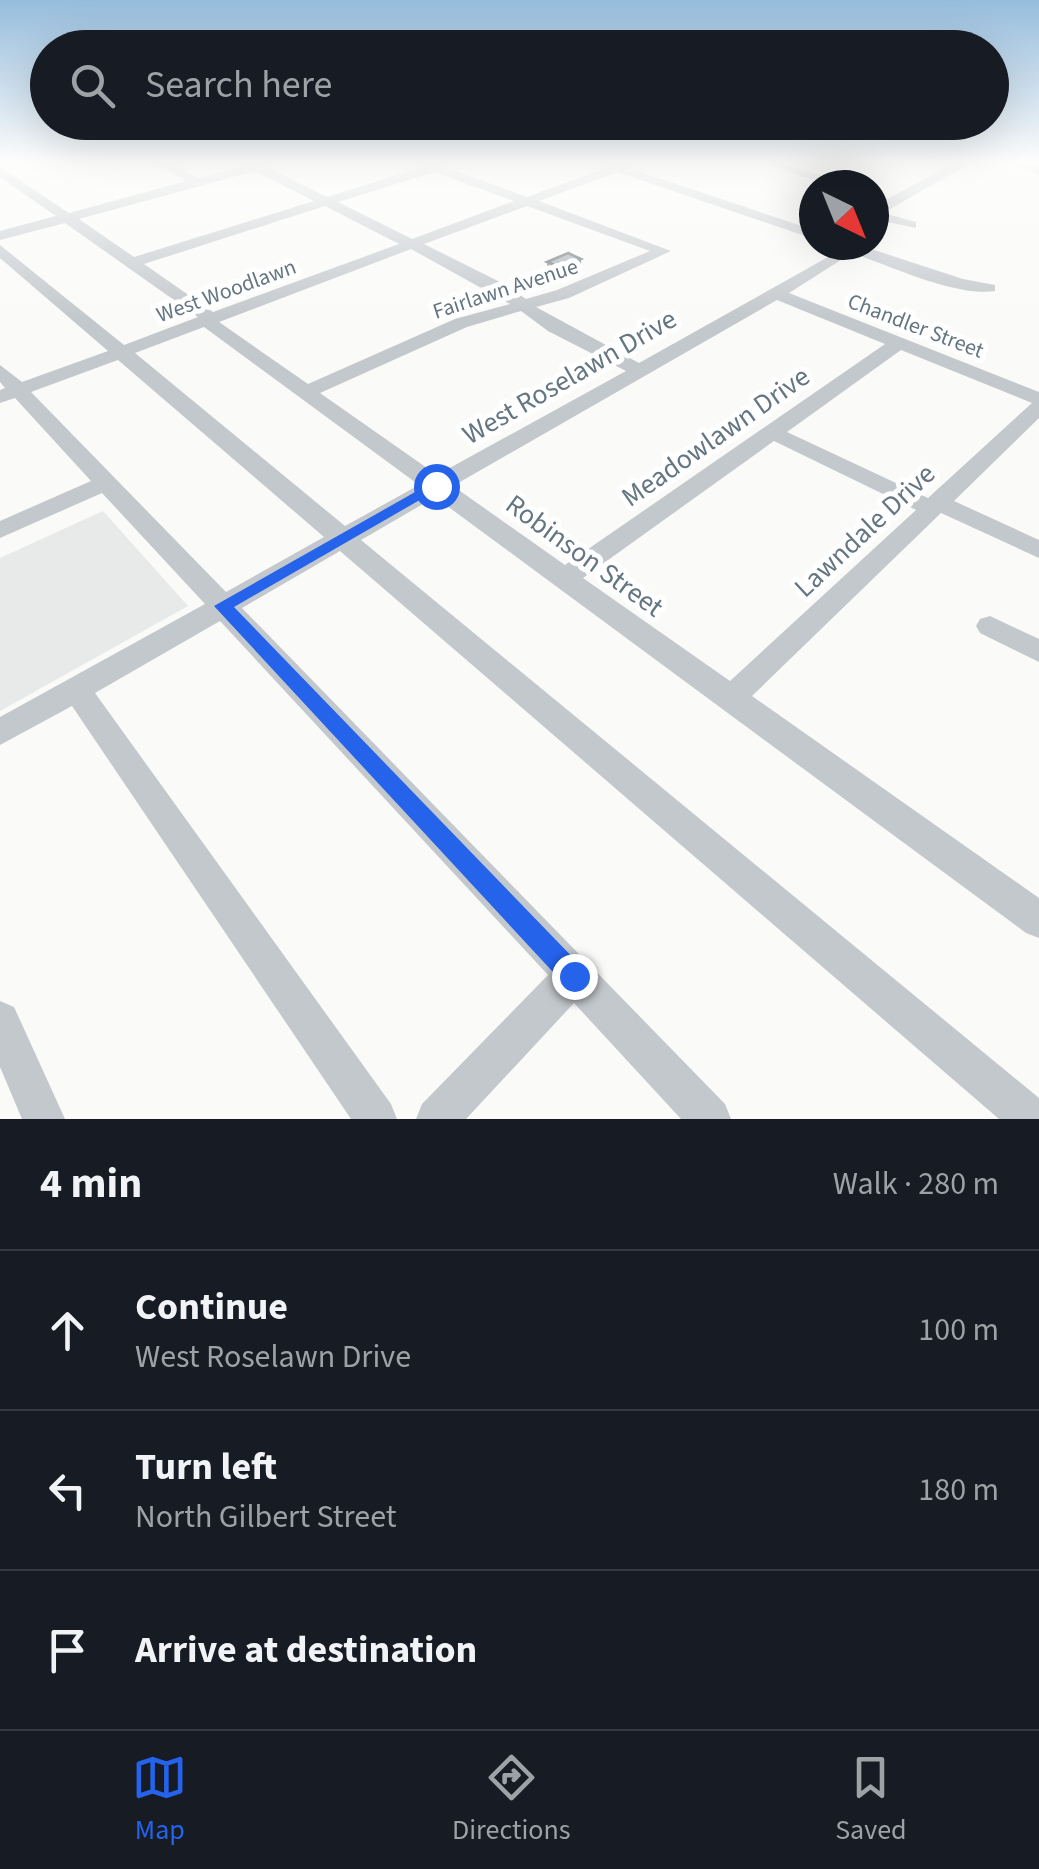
<!DOCTYPE html>
<html lang="en">
<head>
<meta charset="utf-8">
<style>
	body { margin:0; font-family:"Source Sans 3",sans-serif; background:#242831; color:#f1f3f6 }
	.compass { position:absolute; left:799px; top:170px; width:90px; height:90px; border-radius:50%; background:#171b24; box-shadow:0 10px 40px #0002; rotate:137deg }
	.stop { position:absolute; width:30px; height:30px; margin:-22px; border:8px solid #2563eb; border-radius:50%; background:#fff }
	.stop.end { background:#2563eb; border-color:#fff; box-shadow:0 2px 10px #0008 }
	.list { margin:0; padding:0; list-style:none }
	h2 { display:flex; justify-content:space-between; align-items:center; height:130px; margin:0; padding:0 40px; font-size:42px }
	h2 small { font-size:32px; font-weight:400; color:#9ea1a6 }
	.list li { display:grid; grid-template-columns:65px 1fr auto; gap:30px; align-items:center; box-sizing:border-box; height:160px; padding:0 40px; border-top:2px solid #363941 }
	.list b { display:block; font-size:38px; white-space:nowrap }
	.list p { margin:0; font-size:32px; white-space:nowrap; color:#9ea1a6 }
	.list em { font-size:32px; font-style:normal; color:#9ea1a6 }
	.icon { flex:none; width:55px; height:55px; fill:none; stroke:currentColor; stroke-width:2; stroke-linecap:round; stroke-linejoin:round }
	.map { position:relative; flex:none; width:1039px; height:1119px; overflow:hidden }
	.search { position:absolute; background:#171b24; box-shadow:0 10px 40px #0002; left:30px; right:30px; top:30px; height:110px; display:flex; align-items:center; gap:25px; box-sizing:border-box; padding:0 35px; border-radius:55px; color:#9ea1a6; font-size:38px }
	.sheet { height:610px; background:#171b24 }
	nav { display:flex; justify-content:space-around; align-items:center; box-sizing:border-box; height:140px; border-top:2px solid #363941; background:#171b24; font-size:28px; color:#9ea1a6 }
	nav a { display:grid; justify-items:center; gap:5px }
	nav .on { color:#2563eb }
	.map>svg:first-child { display:block }
	.built { fill:#e8e9e9 }
	.lines { fill:none; stroke-linecap:round; stroke-linejoin:round }
	.minor { fill:#c3c8cc; fill-rule:evenodd }
	.wall { fill:#929a9f }
	.shaded-wall { fill:#777d82 }
	.building { fill:#aab3b9; stroke:#777d82; stroke-width:2.5 }
	.route { fill:#2563eb }
	.labels { text-anchor:middle; stroke-width:10; stroke-linejoin:round; paint-order:stroke }
	.far-street-label { font-size:22px; fill:#657683; stroke:#fff }
	.street-label { font-size:28px; fill:#657683; stroke:#fff }
</style>
</head>
<body>
<div class="map">
<svg width="1039" height="1119" viewBox="0 0 1039 1119">
	<rect width="100%" height="100%" fill="#fafaf8"/>
	<path class="built" d="M 103,511 L 188,606 L 0,711 L 0,558 Z"/>
	<g class="lines">
		<g class="minor">
			<path d="M 151,161 L 167,161 L 199,178 L 245,166 L 239,161 L 268,161 L 271,164 L 267,167 L 327,197 L 422,167 L 413,161 L 428,161 L 527,197 L 606,168 L 607,163 L 641,161 L 628,168 L 814,230 L 814,239 L 617,172 L 539,201 L 671,251 L 569,298 L 536,307 L 639,363 L 837,252 L 836,245 L 859,245 L 963,279 L 995,285 L 995,291 C 955,297 891,266 852,253 L 789,293 L 1039,392 L 1039,418 L 954,501 L 1039,540 L 1039,558 L 941,513 L 752,696 L 1039,898 L 1039,938 L 1026,933 L 435,497 L 361,540 L 1039,1098 L 1039,1119 L 999,1119 L 340,551 L 242,608 L 725,1104 L 731,1119 L 681,1119 L 574,1003 L 466,1119 L 416,1119 L 422,1104 L 548,975 L 220,621 L 95,693 L 391,1104 L 397,1119 L 351,1119 L 72,706 L 0,745 L 0,717 L 205,604 L 102,493 L 0,538 L 0,521 L 91,481 L 15,398 L 0,403 L 0,390 L 5,388 L 0,382 L 0,365 L 22,382 L 108,351 L 0,258 L 0,245 L 124,345 L 198,317 L 65,223 L 0,240 L 0,231 L 56,216 L 0,177 L 0,167 L 69,213 L 186,181 ZM 255,171 L 314,201 L 134,257 L 79,219 ZM 434,172 L 514,201 L 412,239 L 338,202 ZM 325,206 L 399,244 L 213,312 L 144,264 ZM 527,206 L 650,251 L 557,290 L 526,299 L 500,282 L 424,244 ZM 411,249 L 510,304 L 455,319 L 308,384 L 219,322 ZM 777,300 L 885,344 L 565,565 L 453,486 ZM 521,311 L 548,331 L 626,371 L 437,475 L 320,393 L 467,327 ZM 204,327 L 419,485 L 345,526 L 135,353 ZM 901,350 L 1032,403 L 928,498 L 787,432 ZM 118,360 L 324,537 L 226,592 L 31,392 ZM 774,441 L 916,510 L 730,681 L 583,578 Z"/>
			<path d="M 756,161 L 776,161 L 850,185 L 829,185 Z"/>
			<path d="M 958,161 L 974,161 L 883,213 L 916,222 L 916,228 L 874,219 L 874,206 Z"/>
			<path d="M 1005,161 L 1039,167 L 1039,175 L 1007,164 Z"/>
			<path d="M 990,616 L 1039,639 L 1039,662 L 980,633 L 976,626 L 980,619 Z"/>
			<path d="M 0,1001 L 14,1007 L 65,1119 L 22,1119 L 0,1067 Z"/>
		</g>
	</g>
	<path class="wall" d="M 581,259 L 581,268 L 560,277 L 547,271 L 547,262 Z"/>
	<path class="shaded-wall" d="M 581,259 L 581,268 L 560,277 L 561,267 Z"/>
	<path class="building" d="M 568,253 L 581,259 L 561,267 L 547,262 Z"/>
	<linearGradient id="sky" x2="0" y2="1"><stop stop-color="#96bcdc"/><stop offset="0.51" stop-color="#fdfdfc"/><stop offset="1" stop-color="#fdfdfc" stop-opacity="0"/></linearGradient>
	<rect width="1039" height="318" fill="url(#sky)"/>
	<path class="route" d="M 431,483 L 444,486 L 234,607 L 582,967 L 586,976 L 582,985 L 574,988 L 565,985 L 214,606 Z"/>
	<g class="labels">
		<g class="far-street-label">
			<text transform="translate(505 288) rotate(-18)" y="8">Fairlawn Avenue</text>
			<text transform="translate(226 290) rotate(-20)" y="8">West Woodlawn</text>
			<text transform="translate(916 325) rotate(21)" y="8">Chandler Street</text>
		</g>
		<g class="street-label">
			<text transform="translate(569 376) rotate(-30)" y="10">West Roselawn Drive</text>
			<text transform="translate(715 436) rotate(-35)" y="10">Meadowlawn Drive</text>
			<text transform="translate(864 530) rotate(-43)" y="10">Lawndale Drive</text>
			<text transform="translate(585 555) rotate(36)" y="10">Robinson Street</text>
		</g>
	</g>
</svg>
<svg class="compass" viewBox="-18 -18 36 36"><path d="M0-13l5 13h-10z" fill="#e53935"/><path d="M0 13l5-13h-10z" fill="#9ea1a6"/></svg>
<div class="stop" style="left:436px;top:486px"></div>
<div class="stop end" style="left:574px;top:976px"></div>
<div class="search"><svg class="icon" aria-label="search" viewBox="0 0 24 24"><circle cx="10" cy="10" r="6"/><path d="M15 15l6 6"/></svg>Search here</div>
</div>
<section class="sheet">
<h2>4 min<small>Walk · 280 m</small></h2>
<ul class="list">
<li><svg class="icon" aria-label="ahead" viewBox="0 0 24 24"><path d="M12 20V5M6 11l6-6 6 6"/></svg><div><b>Continue</b><p>West Roselawn Drive</p></div><em>100 m</em></li>
<li><svg class="icon" aria-label="left" viewBox="0 0 24 24"><path d="M17 20v-9H6M10 6l-5 5 5 5"/></svg><div><b>Turn left</b><p>North Gilbert Street</p></div><em>180 m</em></li>
<li><svg class="icon" aria-label="arrive" viewBox="0 0 24 24"><path d="M6 21V4h12l-3 4 3 4H6"/></svg><div><b>Arrive at destination</b></div></li>
</ul>
</section>
<nav>
<a class="on"><svg class="icon" aria-label="map" viewBox="0 0 24 24"><path d="M3 6l6-2 6 2 6-2v14l-6 2-6-2-6 2zM9 4v14M15 6v14"/></svg>Map</a>
<a><svg class="icon" aria-label="directions" viewBox="0 0 24 24"><path d="M12 3l9 9-9 9-9-9zM9 14v-3h6M13 9l2 2-2 2"/></svg>Directions</a>
<a><svg class="icon" aria-label="saved" viewBox="0 0 24 24"><path d="M7 4h10v16l-5-4-5 4z"/></svg>Saved</a>
</nav>
</body>
</html>
